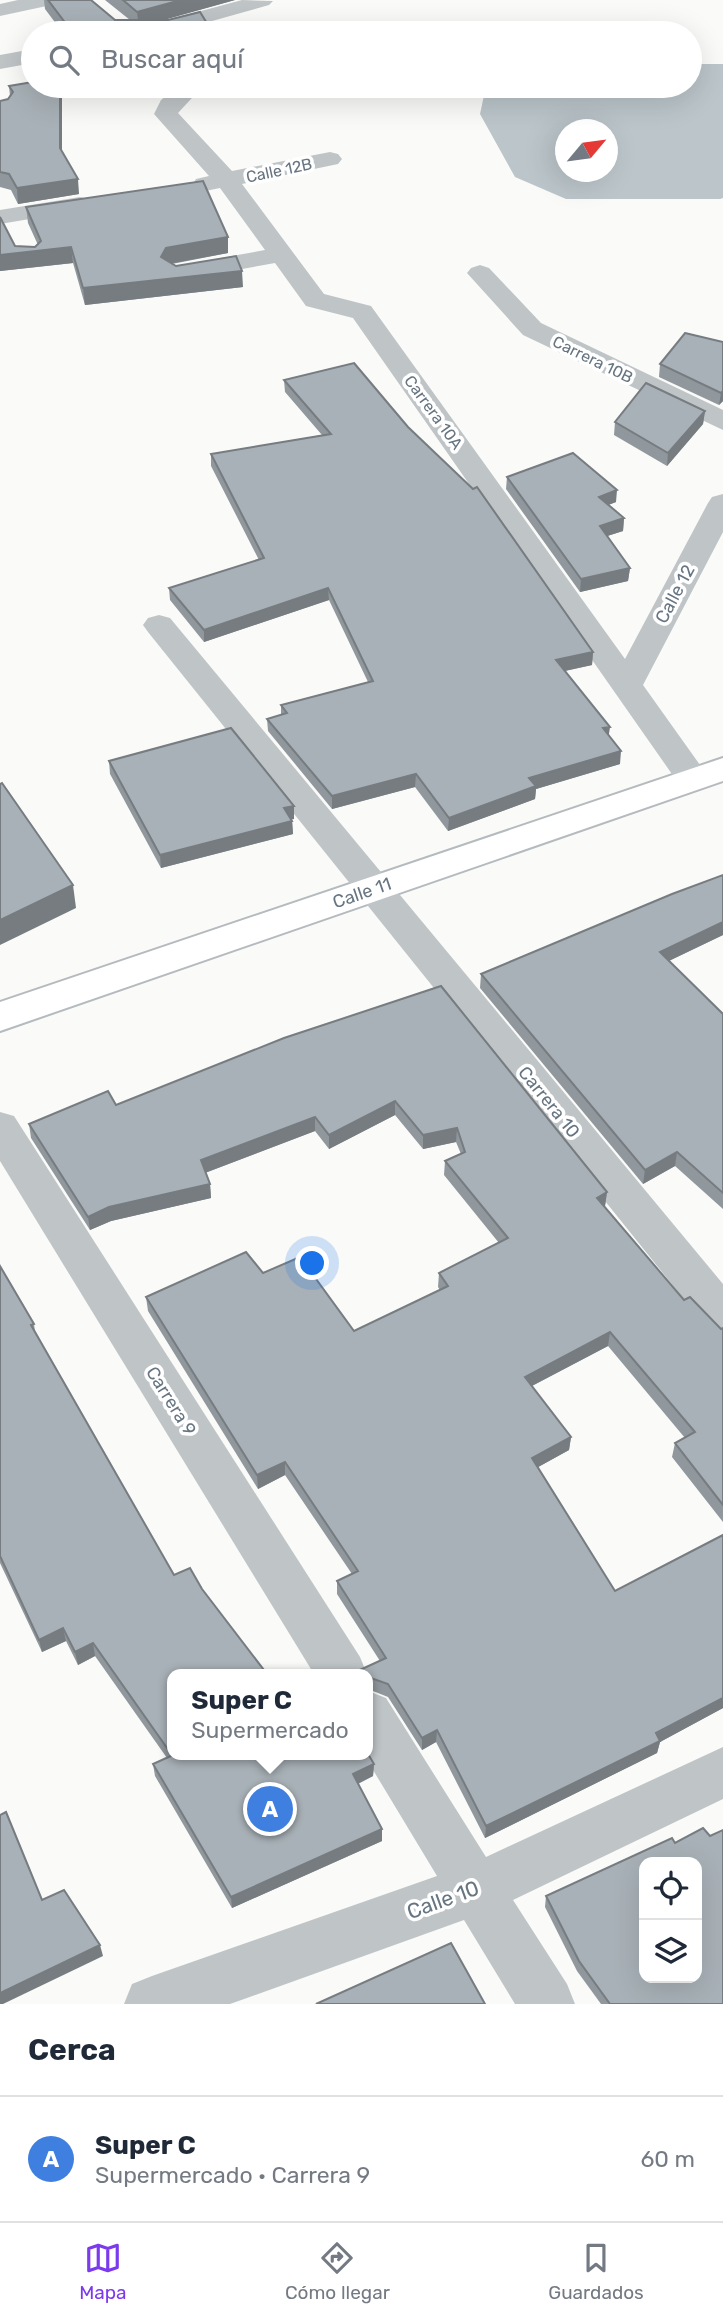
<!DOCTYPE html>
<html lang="es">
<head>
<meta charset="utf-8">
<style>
	body { margin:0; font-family:Rubik,sans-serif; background:#f6f6f7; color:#1f2937 }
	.controls { position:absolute; right:21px; bottom:21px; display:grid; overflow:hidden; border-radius:14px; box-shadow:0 7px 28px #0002 }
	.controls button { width:63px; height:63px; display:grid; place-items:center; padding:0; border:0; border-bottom:2px solid #e0e1e3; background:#fff; color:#1f2937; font:35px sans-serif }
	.compass { position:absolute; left:555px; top:119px; width:63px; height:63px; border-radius:50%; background:#fff; box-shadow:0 7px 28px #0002; rotate:61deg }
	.you { position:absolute; left:313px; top:1264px; width:24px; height:24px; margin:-18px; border:5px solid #fff; border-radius:50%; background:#1a73e8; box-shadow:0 0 0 10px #1a73e833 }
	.badge { display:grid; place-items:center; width:46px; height:46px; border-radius:50%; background:#7c3aed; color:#fff; font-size:23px; font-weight:700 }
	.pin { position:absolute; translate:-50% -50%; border:4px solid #fff; box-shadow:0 2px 7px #0006 }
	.popup { position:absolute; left:167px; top:1669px; width:206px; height:91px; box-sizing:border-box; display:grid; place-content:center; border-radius:14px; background:#fff; filter:drop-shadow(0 2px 5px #0005); font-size:23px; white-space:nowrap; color:#747a83 }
	.popup b { font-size:26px; color:#1f2937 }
	.popup::after { content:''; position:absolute; left:50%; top:100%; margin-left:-14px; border:14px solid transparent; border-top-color:#fff }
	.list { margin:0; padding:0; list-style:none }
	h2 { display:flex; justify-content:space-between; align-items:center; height:91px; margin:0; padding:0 28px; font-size:30px }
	h2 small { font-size:23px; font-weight:400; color:#747a83 }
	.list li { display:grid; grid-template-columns:46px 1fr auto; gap:21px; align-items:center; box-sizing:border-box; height:126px; padding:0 28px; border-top:2px solid #e0e1e3 }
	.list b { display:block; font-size:26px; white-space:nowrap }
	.list p { margin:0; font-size:23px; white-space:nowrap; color:#747a83 }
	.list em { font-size:23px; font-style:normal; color:#747a83 }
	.icon { flex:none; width:38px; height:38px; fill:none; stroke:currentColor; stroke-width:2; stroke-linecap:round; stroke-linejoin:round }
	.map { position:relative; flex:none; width:723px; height:2004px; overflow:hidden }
	.search { position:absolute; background:#fff; box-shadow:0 7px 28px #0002; left:21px; right:21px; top:21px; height:77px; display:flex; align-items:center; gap:18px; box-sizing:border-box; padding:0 24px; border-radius:38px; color:#747a83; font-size:26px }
	.sheet { height:217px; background:#fff }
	nav { display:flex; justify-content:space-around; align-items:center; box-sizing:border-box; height:98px; border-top:2px solid #e0e1e3; background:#fff; font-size:19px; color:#747a83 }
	nav a { display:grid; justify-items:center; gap:4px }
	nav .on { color:#7c3aed }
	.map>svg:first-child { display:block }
	.water { fill:#bbc5ca; fill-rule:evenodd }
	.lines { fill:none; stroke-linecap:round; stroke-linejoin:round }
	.major-casing { stroke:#b5babe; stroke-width:4 }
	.minor { fill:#bfc4c7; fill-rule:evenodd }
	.major { fill:#fff; fill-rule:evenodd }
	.wall { fill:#90989d }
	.shaded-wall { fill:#767c80 }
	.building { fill:#a8b1b7; stroke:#767c80; stroke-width:2; fill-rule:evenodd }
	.labels { text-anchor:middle; stroke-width:7; stroke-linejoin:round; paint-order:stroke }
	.far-street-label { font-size:16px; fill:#667581; stroke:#fff }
	.street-label { font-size:18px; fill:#667581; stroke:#fff }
	.near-street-label { font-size:21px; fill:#667581; stroke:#fff }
</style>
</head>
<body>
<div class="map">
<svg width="723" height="2004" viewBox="0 0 723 2004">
	<rect width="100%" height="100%" fill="#fafaf8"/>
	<path class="water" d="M 690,64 L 723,64 L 723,198 L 720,199 L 566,199 L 515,177 L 480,114 L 486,86 L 690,86 ZM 566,130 L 608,130 L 608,172 L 566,172 Z"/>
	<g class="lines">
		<g class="major-casing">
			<path id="major" d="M 723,758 L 723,781 L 0,1031 L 0,1002 Z"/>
		</g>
		<g class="minor">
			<path d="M 18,0 L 60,0 L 56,4 L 0,16 L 0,4 Z"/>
			<path d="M 242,0 L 273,1 L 269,5 L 169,33 L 135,33 L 138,28 Z"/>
			<path d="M 33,49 L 33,63 L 0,69 L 0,55 Z"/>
			<path d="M 178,86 L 203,86 L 178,113 L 232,171 L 330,152 L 338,154 L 342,159 L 338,164 L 242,184 L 324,294 L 371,306 L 625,659 L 708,503 L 712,497 L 723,494 L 723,532 L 643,685 L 710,779 L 705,787 L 693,790 L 681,787 L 353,318 L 306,306 L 275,263 L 186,279 L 177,276 L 173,271 L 177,266 L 265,250 L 220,188 L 205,191 L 196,189 L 193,184 L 196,179 L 209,176 L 154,114 L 161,100 Z"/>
			<path d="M 80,197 L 89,199 L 92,204 L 89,209 L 0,224 L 0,210 Z"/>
			<path d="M 480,265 L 489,268 L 541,323 L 723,410 L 723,430 L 523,335 L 467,273 L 471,268 Z"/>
			<path d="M 159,615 L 170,618 L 723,1284 L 723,1333 L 707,1328 L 148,632 L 143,625 L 148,618 Z"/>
			<path d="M 0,1112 L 14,1116 L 360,1657 L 367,1674 L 314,1674 L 0,1161 Z"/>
			<path d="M 368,1691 L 386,1698 L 486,1857 L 723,1747 L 723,1799 L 513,1900 L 567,1984 L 575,2004 L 515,2004 L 464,1920 L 230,2004 L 124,2004 L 132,1984 L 152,1976 L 437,1876 L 364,1755 L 368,1755 Z"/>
		</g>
		<use href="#major" class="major"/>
	</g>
	<g class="wall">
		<path d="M 44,0 L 91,0 L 115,20 L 130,20 L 105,0 L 235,0 L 162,20 L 213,33 L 63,33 L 45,9 Z"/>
		<path d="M 9,86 L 62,93 L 62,151 L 79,194 L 18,204 L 11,190 L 0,187 L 0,101 L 8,99 L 10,96 Z"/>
		<path d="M 26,207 L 228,253 L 172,264 L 176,266 L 243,287 L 85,305 L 73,263 L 0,271 L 0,217 L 15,246 L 35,247 L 38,245 L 28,223 Z"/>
		<path d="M 723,342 L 723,401 L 719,405 L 659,377 L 660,364 Z"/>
		<path d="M 284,380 L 593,652 L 592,665 L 565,671 L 609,735 L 620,764 L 536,789 L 535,799 L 448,831 L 415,787 L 332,809 L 268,731 L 267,719 L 281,715 L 281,705 L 368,682 L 329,600 L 204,642 L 170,600 L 169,588 L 259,560 L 211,466 L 211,454 L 322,435 L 285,392 Z"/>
		<path d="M 705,411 L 703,424 L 667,466 L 614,435 L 615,422 Z"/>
		<path d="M 507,477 L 616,502 L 608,505 L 624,518 L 623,531 L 607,536 L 630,568 L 628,581 L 580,592 L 506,489 Z"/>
		<path d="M 109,761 L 294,806 L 294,819 L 292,819 L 293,834 L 161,868 L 110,774 Z"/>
		<path d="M 723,875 L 723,935 L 669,961 L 723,1014 L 723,1209 L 675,1166 L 643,1184 L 480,988 L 481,974 Z"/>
		<path d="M 284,1038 L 607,1192 L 605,1206 L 604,1206 L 684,1300 L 721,1329 L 723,1328 L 723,1522 L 672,1457 L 675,1443 L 685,1438 L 608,1346 L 532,1386 L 571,1437 L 569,1450 L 538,1467 L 615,1591 L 723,1535 L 723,1708 L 660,1742 L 657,1753 L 485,1838 L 436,1742 L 422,1750 L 388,1697 L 368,1689 L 368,1674 L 380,1661 L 337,1594 L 337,1581 L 352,1574 L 285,1475 L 258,1489 L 148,1311 L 146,1297 L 263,1273 L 354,1331 L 440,1290 L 438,1287 L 439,1273 L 499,1243 L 444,1175 L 445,1161 L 461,1154 L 456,1142 L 423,1149 L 395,1115 L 329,1149 L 315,1131 L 205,1173 L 210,1184 L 211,1198 L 111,1221 L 90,1230 L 31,1138 L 29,1124 L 116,1105 Z"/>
		<path d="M 0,1266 L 34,1324 L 35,1332 L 172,1674 L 374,1764 L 373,1776 L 358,1784 L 382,1841 L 232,1908 L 155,1776 L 153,1764 L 167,1758 L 95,1656 L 78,1665 L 66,1641 L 42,1652 L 0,1563 Z"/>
		<path d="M 710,1836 L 723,2004 L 601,2004 L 577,1971 L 545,1907 L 546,1896 L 675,1843 Z"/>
	</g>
	<g class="shaded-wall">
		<path d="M 181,0 L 235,0 L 139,27 L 137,12 Z"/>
		<path d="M 60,86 L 62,93 L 62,164 L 60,148 Z"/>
		<path d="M 78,179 L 79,194 L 18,204 L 17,188 Z"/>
		<path d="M 228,237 L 228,253 L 168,264 L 161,257 L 166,248 Z"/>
		<path d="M 71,247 L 73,263 L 0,271 L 0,255 Z"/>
		<path d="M 242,271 L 243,287 L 85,305 L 83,288 Z"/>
		<path d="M 723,391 L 723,401 L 719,405 L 721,393 Z"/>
		<path d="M 705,411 L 703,424 L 667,466 L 668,453 Z"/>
		<path d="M 617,490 L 616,502 L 598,509 L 599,497 Z"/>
		<path d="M 624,518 L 623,531 L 598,539 L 600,526 Z"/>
		<path d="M 630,568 L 628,581 L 580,592 L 581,579 Z"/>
		<path d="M 328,588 L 329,600 L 204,642 L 204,630 Z"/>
		<path d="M 593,652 L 592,665 L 555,673 L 556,660 Z"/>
		<path d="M 610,727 L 608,740 L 603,728 Z"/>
		<path d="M 621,751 L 620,764 L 536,789 L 535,799 L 448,831 L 449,818 L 529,778 Z"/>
		<path d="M 416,774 L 415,787 L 332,809 L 332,796 Z"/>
		<path d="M 294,806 L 294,819 L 285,821 L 284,808 Z"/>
		<path d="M 292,821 L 293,834 L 161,868 L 160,855 Z"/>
		<path d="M 73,885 L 76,908 L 0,945 L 0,920 Z"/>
		<path d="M 723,922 L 723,935 L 658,966 L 660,952 Z"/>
		<path d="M 395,1101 L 395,1115 L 329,1149 L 329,1135 Z"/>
		<path d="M 315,1117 L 315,1131 L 202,1174 L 201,1160 Z"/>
		<path d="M 457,1128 L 456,1142 L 423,1149 L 423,1135 Z"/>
		<path d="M 677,1152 L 675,1166 L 643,1184 L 645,1170 Z"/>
		<path d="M 210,1184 L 211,1198 L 111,1221 L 90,1230 L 88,1217 L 109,1207 Z"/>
		<path d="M 607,1192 L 605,1206 L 595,1212 L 597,1198 Z"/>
		<path d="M 610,1332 L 608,1346 L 524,1390 L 525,1377 Z"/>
		<path d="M 571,1437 L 569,1450 L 531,1471 L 532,1458 Z"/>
		<path d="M 285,1462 L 285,1475 L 258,1489 L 257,1475 Z"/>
		<path d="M 63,1628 L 66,1641 L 42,1652 L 39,1640 Z"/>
		<path d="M 93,1643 L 95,1656 L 78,1665 L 75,1652 Z"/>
		<path d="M 723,1698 L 723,1708 L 660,1742 L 657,1753 L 485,1838 L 486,1826 Z"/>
		<path d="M 437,1730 L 436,1742 L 422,1750 L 422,1738 Z"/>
		<path d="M 374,1764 L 373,1776 L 353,1786 L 353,1774 Z"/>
		<path d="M 382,1829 L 382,1841 L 232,1908 L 231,1897 Z"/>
		<path d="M 100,1945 L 103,1956 L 3,2004 L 0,2004 L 0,1993 Z"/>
	</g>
	<g class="building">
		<path d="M 48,0 L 91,0 L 115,20 L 168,20 L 200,12 L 213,33 L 73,33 Z"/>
		<path d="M 123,0 L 181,0 L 137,12 Z"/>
		<path d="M 33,82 L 33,86 L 60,86 L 60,148 L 78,179 L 17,188 L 9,174 L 0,172 L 0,101 L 8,99 L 13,92 L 9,86 Z"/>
		<path d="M 203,181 L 228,237 L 166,248 L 161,257 L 176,266 L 236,256 L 242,271 L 83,288 L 71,247 L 0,255 L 0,217 L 15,246 L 35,247 L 41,241 L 26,207 Z"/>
		<path d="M 685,333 L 723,342 L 723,391 L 721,393 L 660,364 Z"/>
		<path d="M 354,363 L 408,427 L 473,489 L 477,487 L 593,652 L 556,660 L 610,727 L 603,728 L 621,751 L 529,778 L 536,786 L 449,818 L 416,774 L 332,796 L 267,719 L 287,713 L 281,705 L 373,681 L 328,588 L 204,630 L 169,588 L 264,558 L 211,454 L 331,434 L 284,380 Z"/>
		<path d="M 646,383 L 705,411 L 668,453 L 615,422 Z"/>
		<path d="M 573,453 L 617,490 L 599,497 L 624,518 L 600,526 L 630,568 L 581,579 L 507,477 Z"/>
		<path d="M 231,728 L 294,806 L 284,808 L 292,821 L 160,855 L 109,761 Z"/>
		<path d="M 2,783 L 73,885 L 0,920 L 0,784 Z"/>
		<path d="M 723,875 L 723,922 L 660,952 L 723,1014 L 723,1193 L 677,1152 L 645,1170 L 481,974 L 672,894 Z"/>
		<path d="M 441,986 L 607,1192 L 597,1198 L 684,1300 L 690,1297 L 721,1329 L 723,1328 L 723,1505 L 675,1443 L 695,1432 L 610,1332 L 525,1377 L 571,1437 L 532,1458 L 615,1591 L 723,1535 L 723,1698 L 656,1733 L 660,1741 L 486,1826 L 437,1730 L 422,1738 L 388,1684 L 368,1677 L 368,1674 L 351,1674 L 386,1658 L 337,1581 L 358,1571 L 285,1462 L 257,1475 L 146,1297 L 246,1252 L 263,1273 L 300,1257 L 354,1331 L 448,1286 L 439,1273 L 508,1238 L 445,1161 L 465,1152 L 457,1128 L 423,1135 L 395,1101 L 329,1135 L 315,1117 L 201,1160 L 210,1184 L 109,1207 L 88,1217 L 29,1124 L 108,1091 L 116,1105 L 284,1038 Z"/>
		<path d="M 0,1266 L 34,1324 L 31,1325 L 174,1575 L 190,1568 L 202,1589 L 267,1674 L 172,1674 L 172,1755 L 93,1643 L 75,1652 L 63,1628 L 39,1640 L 0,1556 Z"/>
		<path d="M 368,1754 L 374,1764 L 353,1774 L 382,1829 L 231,1897 L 153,1764 L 173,1755 L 172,1755 Z"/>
		<path d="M 6,1812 L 42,1900 L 64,1890 L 100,1945 L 0,1993 L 0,1815 Z"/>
		<path d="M 703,1828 L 710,1836 L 723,1830 L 723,2004 L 610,2004 L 579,1961 L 546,1896 L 672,1838 L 675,1843 ZM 644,1862 L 697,1862 L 697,1978 L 644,1978 Z"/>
		<path d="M 451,1943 L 485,2004 L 316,2004 Z"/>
	</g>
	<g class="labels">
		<g class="far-street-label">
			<text transform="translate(279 170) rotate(-12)" y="6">Calle 12B</text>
			<text transform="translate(593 359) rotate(26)" y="6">Carrera 10B</text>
			<text transform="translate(434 412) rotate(54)" y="6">Carrera 10A</text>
		</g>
		<g class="street-label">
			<text transform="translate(675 594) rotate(-62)" y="6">Calle 12</text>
			<text transform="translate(362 893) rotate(-19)" y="6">Calle 11</text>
			<text transform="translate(549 1102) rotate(51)" y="6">Carrera 10</text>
			<text transform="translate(171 1401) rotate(58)" y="6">Carrera 9</text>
		</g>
		<g class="near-street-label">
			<text transform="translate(443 1900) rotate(-20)" y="7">Calle 10</text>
		</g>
	</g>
</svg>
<div class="controls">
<button><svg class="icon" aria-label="locate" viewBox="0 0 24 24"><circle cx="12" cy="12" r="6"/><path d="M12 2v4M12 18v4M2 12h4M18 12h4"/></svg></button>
<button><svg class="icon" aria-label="layers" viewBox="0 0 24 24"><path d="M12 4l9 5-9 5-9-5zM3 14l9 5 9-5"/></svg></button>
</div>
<svg class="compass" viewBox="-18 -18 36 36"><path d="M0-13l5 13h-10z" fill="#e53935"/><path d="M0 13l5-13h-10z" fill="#747a83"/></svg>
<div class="you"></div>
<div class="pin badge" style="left:270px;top:1809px;background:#3f7fe0">A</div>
<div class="popup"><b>Super C</b>Supermercado</div>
<div class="search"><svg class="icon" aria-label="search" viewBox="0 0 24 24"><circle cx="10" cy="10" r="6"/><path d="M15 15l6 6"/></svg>Buscar aquí</div>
</div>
<section class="sheet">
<h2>Cerca<small></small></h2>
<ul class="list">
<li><span class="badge" style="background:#3f7fe0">A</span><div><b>Super C</b><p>Supermercado · Carrera 9</p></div><em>60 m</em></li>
</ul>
</section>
<nav>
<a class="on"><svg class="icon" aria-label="map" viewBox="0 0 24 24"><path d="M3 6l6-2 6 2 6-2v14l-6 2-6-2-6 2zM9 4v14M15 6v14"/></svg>Mapa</a>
<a><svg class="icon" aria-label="directions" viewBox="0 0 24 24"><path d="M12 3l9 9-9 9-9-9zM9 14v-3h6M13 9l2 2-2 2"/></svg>Cómo llegar</a>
<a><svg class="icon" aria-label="saved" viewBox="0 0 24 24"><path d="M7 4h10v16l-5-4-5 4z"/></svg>Guardados</a>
</nav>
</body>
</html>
